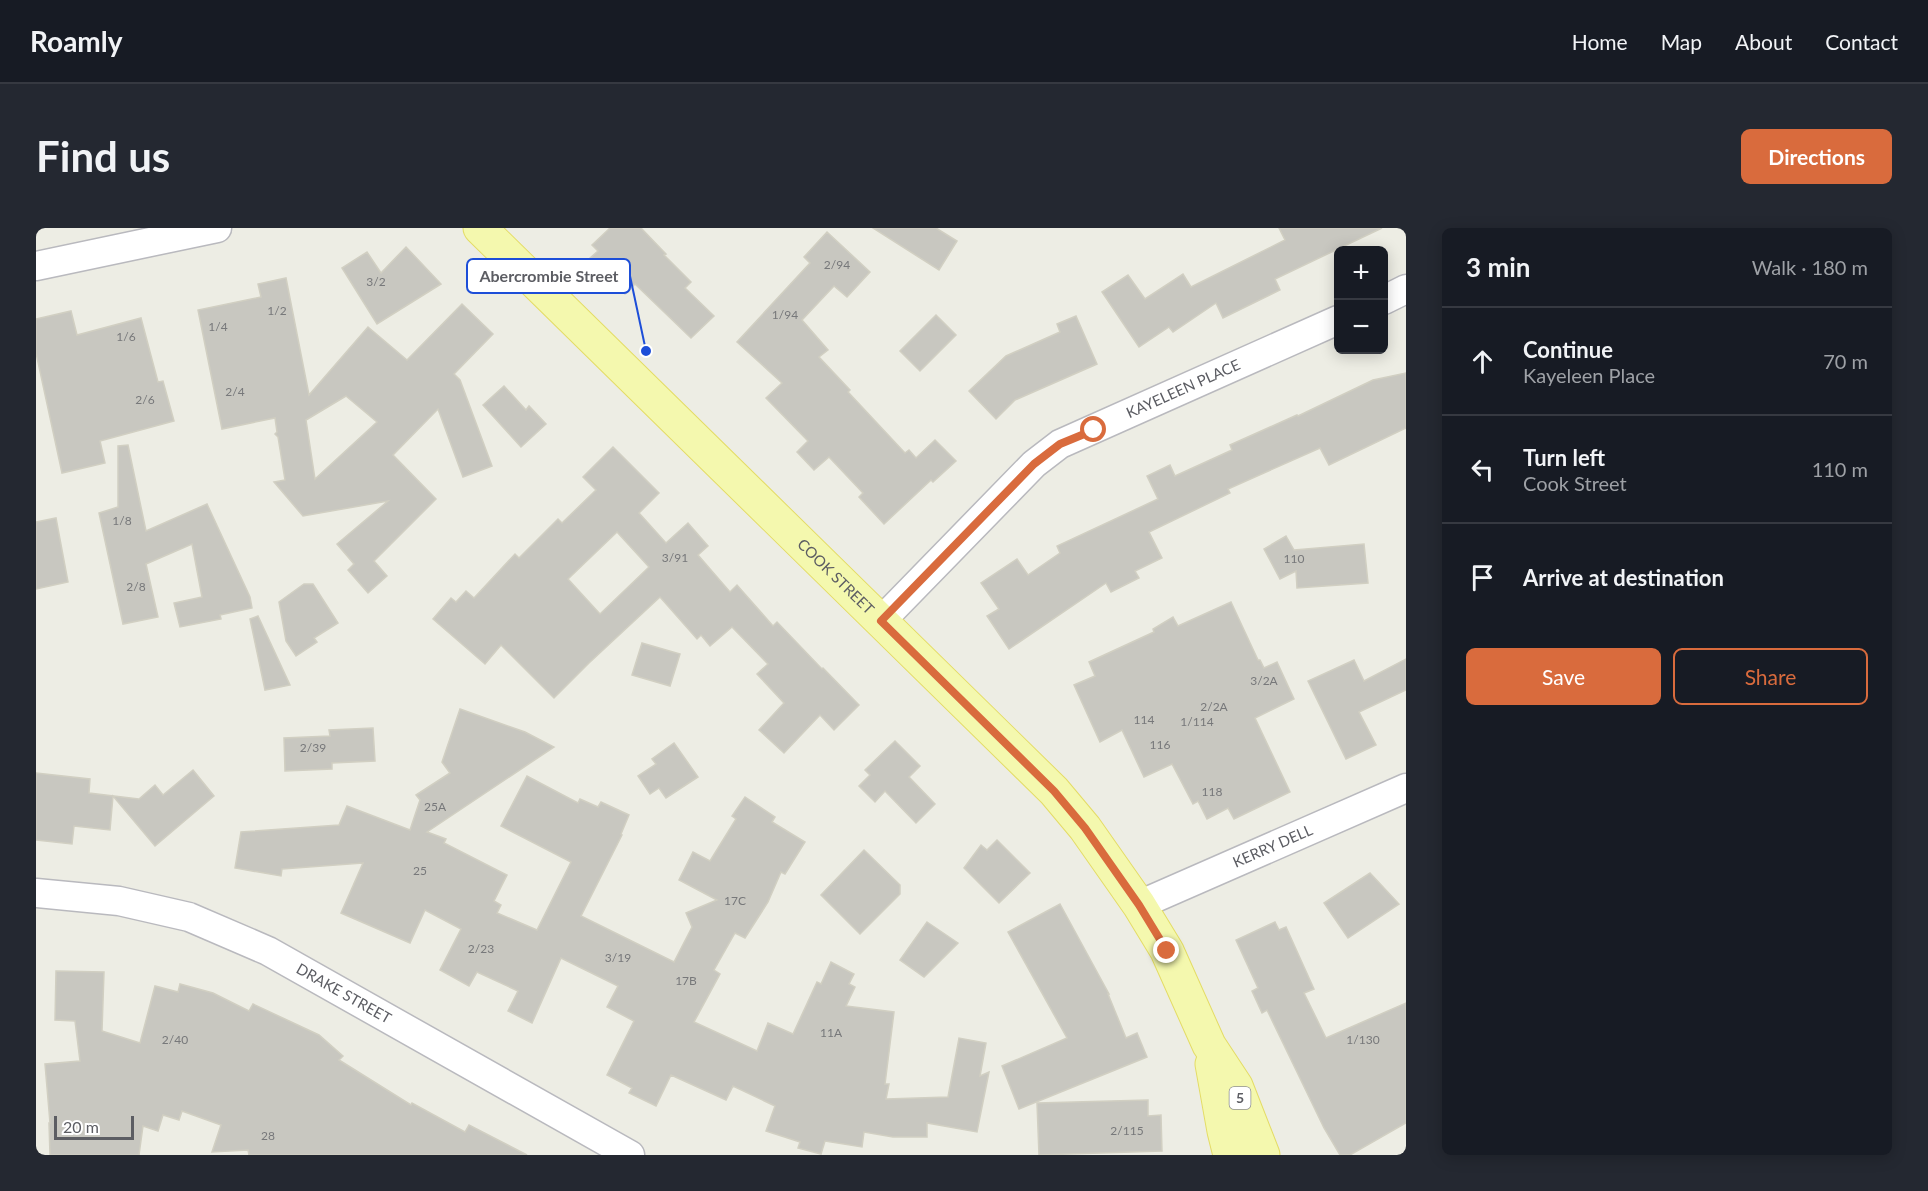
<!DOCTYPE html>
<html lang="en">
<head>
<meta charset="utf-8">
<style>
	body { margin:0; font-family:Lato,sans-serif; background:#242831; color:#f1f3f6 }
	.controls { position:absolute; right:18px; top:18px; display:grid; overflow:hidden; border-radius:9px; box-shadow:0 3px 15px #0003 }
	.controls button { width:54px; height:54px; display:grid; place-items:center; padding:0; border:0; border-bottom:2px solid #363941; background:#171b24; color:#f1f3f6; font:30px sans-serif }
	.scale { position:absolute; left:18px; bottom:15px; width:80px; box-sizing:border-box; padding-left:6px; border:3px solid #5c5d63; border-top:0; font-size:16px; line-height:21px; white-space:nowrap; color:#5c5d63; -webkit-text-stroke:4px #fff; paint-order:stroke }
	.stop { position:absolute; width:18px; height:18px; margin:-14px; border:4px solid #d96b3d; border-radius:50%; background:#fff }
	.stop.end { background:#d96b3d; border-color:#fff; box-shadow:0 2px 6px #0008 }
	.list { margin:0; padding:0; list-style:none }
	h2 { display:flex; justify-content:space-between; align-items:center; height:78px; margin:0; padding:0 24px; font-size:26px }
	h2 small { font-size:20px; font-weight:400; color:#9ea1a6 }
	.list li { display:grid; grid-template-columns:39px 1fr auto; gap:18px; align-items:center; box-sizing:border-box; height:108px; padding:0 24px; border-top:2px solid #363941 }
	.list b { display:block; font-size:22px; white-space:nowrap }
	.list p { margin:0; font-size:20px; white-space:nowrap; color:#9ea1a6 }
	.list em { font-size:20px; font-style:normal; color:#9ea1a6 }
	.actions { display:flex; gap:12px; padding:18px 24px }
	.actions a { flex:1; padding:14px 0; border:2px solid #d96b3d; border-radius:9px; text-align:center; font-size:21px; color:#d96b3d }
	.actions .main { background:#d96b3d; color:#fff }
	.icon { flex:none; width:33px; height:33px; fill:none; stroke:currentColor; stroke-width:2; stroke-linecap:round; stroke-linejoin:round }
	.map { position:relative; flex:none; width:1370px; height:927px; overflow:hidden; border-radius:9px }
	header { display:flex; align-items:center; gap:36px; box-sizing:border-box; height:84px; padding:0 30px; background:#171b24; border-bottom:2px solid #363941 }
	header strong { font-size:28px }
	nav { display:flex; gap:33px; margin-inline-start:auto; font-size:21px }
	.intro { display:flex; align-items:center; justify-content:space-between; box-sizing:border-box; height:144px; padding:0 36px }
	h1 { margin:0; font-size:42px }
	.button { padding:15px 27px; border-radius:9px; background:#d96b3d; color:#fff; font-size:21px; font-weight:700 }
	main { display:flex; gap:36px; padding:0 36px }
	aside { flex:1; background:#171b24; border-radius:9px; box-shadow:0 3px 15px #0003 }
	.map>svg:first-child { display:block }
	.building { fill:#c8c7c0; stroke:#d1cfc2; stroke-width:1.5; fill-rule:evenodd }
	.lines { fill:none; stroke-linecap:round; stroke-linejoin:round }
	.street-casing { stroke:#b9b9be; stroke-width:31 }
	.primary-casing { stroke:#e4dc65; stroke-width:35 }
	.street { stroke:#fff; stroke-width:28 }
	.primary { stroke:#f4f8ae; stroke-width:33 }
	.route { stroke:#d96b3d; stroke-width:8 }
	.labels { text-anchor:middle; stroke-width:4.5; stroke-linejoin:round; paint-order:stroke }
	.number-label { font-size:12px; fill:#77787a }
	.shield { fill:#fff; stroke:#8d8e92; stroke-width:1.5 }
	.shield-label { font-size:14px; font-weight:bold; fill:#5c5d63 }
	.street-label { font-size:15px; fill:#5c5d63; stroke:#fff }
	.leader { fill:none; stroke:#1d4ed8; stroke-width:2 }
	.callout-dot { fill:#1d4ed8; stroke:#fff; stroke-width:2 }
	.callout { fill:#fff; stroke:#1d4ed8; stroke-width:2 }
	.callout-label { font-size:16px; text-anchor:middle; font-weight:bold; fill:#5c5d63 }
</style>
</head>
<body>
<header>
<strong>Roamly</strong>
<nav><a>Home</a><a>Map</a><a>About</a><a>Contact</a></nav>
</header>
<div class="intro"><h1>Find us</h1><a class="button">Directions</a></div>
<main>
<div class="map">
<svg width="1370" height="927" viewBox="0 0 1370 927">
	<rect width="100%" height="100%" fill="#edede4"/>
	<g class="building">
		<path d="M 574,0 L 605,0 L 630,26 L 628,27 L 655,54 L 649,60 L 678,88 L 655,110 L 599,56 L 589,66 L 554,30 L 562,23 L 556,17 Z"/>
		<path d="M 837,0 L 900,0 L 921,13 L 903,42 Z"/>
		<path d="M 1243,0 L 1346,0 L 1239,51 L 1244,62 L 1187,90 L 1180,75 L 1137,104 L 1133,99 L 1103,119 L 1066,64 L 1092,47 L 1109,71 L 1147,46 L 1155,59 L 1249,12 Z"/>
		<path d="M 791,4 L 834,44 L 811,69 L 798,58 L 766,92 L 792,122 L 783,129 L 814,162 L 812,164 L 869,225 L 873,222 L 880,230 L 899,212 L 920,233 L 897,254 L 895,252 L 848,296 L 823,269 L 827,265 L 793,229 L 778,242 L 761,224 L 772,213 L 730,170 L 746,155 L 701,114 L 774,35 L 768,29 Z"/>
		<path d="M 370,19 L 405,56 L 341,96 L 306,40 L 331,24 L 345,45 Z"/>
		<path d="M 250,50 L 273,167 L 332,99 L 371,132 L 426,76 L 457,106 L 418,146 L 424,152 L 456,238 L 427,249 L 402,181 L 357,227 L 400,271 L 338,333 L 351,348 L 332,365 L 312,342 L 318,336 L 301,316 L 352,273 L 267,288 L 238,254 L 249,252 L 242,209 L 239,206 L 241,204 L 239,190 L 186,201 L 162,82 L 225,69 L 222,56 ZM 310,168 L 341,194 L 279,251 L 270,192 Z"/>
		<path d="M 35,83 L 41,107 L 105,90 L 122,154 L 127,153 L 138,193 L 64,213 L 69,235 L 26,245 L 0,125 L 0,91 Z"/>
		<path d="M 900,87 L 920,107 L 884,143 L 864,123 Z"/>
		<path d="M 1040,88 L 1061,136 L 979,172 L 960,191 L 933,163 L 970,128 L 1024,104 L 1021,96 Z"/>
		<path d="M 1370,145 L 1370,200 L 1293,237 L 1284,220 L 1192,261 L 1194,265 L 1113,304 L 1126,330 L 1099,343 L 1103,350 L 1075,364 L 1070,355 L 973,421 L 951,388 L 963,381 L 945,355 L 981,331 L 992,347 L 1024,325 L 1021,318 L 1122,271 L 1111,248 L 1134,237 L 1139,248 L 1196,222 L 1194,217 L 1261,187 L 1262,188 L 1337,152 Z"/>
		<path d="M 468,158 L 490,182 L 493,178 L 510,196 L 485,219 L 447,177 Z"/>
		<path d="M 92,217 L 110,303 L 171,276 L 214,369 L 216,380 L 184,387 L 185,391 L 144,399 L 138,375 L 166,369 L 156,316 L 110,336 L 122,389 L 87,396 L 63,285 L 82,279 L 82,218 Z"/>
		<path d="M 577,219 L 623,265 L 603,285 L 630,315 L 652,295 L 672,318 L 662,327 L 694,364 L 701,357 L 737,398 L 741,394 L 786,441 L 787,440 L 823,477 L 798,502 L 784,487 L 748,525 L 723,502 L 748,475 L 721,446 L 732,436 L 696,399 L 674,418 L 665,407 L 661,411 L 624,369 L 553,435 L 518,470 L 465,417 L 449,436 L 397,391 L 415,370 L 420,374 L 430,363 L 438,370 L 479,326 L 483,330 L 522,291 L 526,295 L 560,262 L 547,249 ZM 581,304 L 613,339 L 564,386 L 532,351 Z"/>
		<path d="M 20,290 L 32,354 L 0,361 L 0,294 Z"/>
		<path d="M 1250,308 L 1258,322 L 1328,316 L 1332,355 L 1261,360 L 1260,343 L 1244,351 L 1228,321 Z"/>
		<path d="M 268,356 L 277,356 L 302,395 L 278,410 L 281,414 L 260,428 L 250,413 L 243,374 Z"/>
		<path d="M 1195,374 L 1222,432 L 1224,432 L 1228,440 L 1241,434 L 1258,471 L 1219,490 L 1254,564 L 1198,591 L 1192,580 L 1171,591 L 1162,573 L 1157,576 L 1136,536 L 1108,549 L 1086,502 L 1064,514 L 1038,457 L 1059,448 L 1053,434 L 1118,404 L 1117,401 L 1137,389 L 1142,398 Z"/>
		<path d="M 222,388 L 254,457 L 229,462 L 214,391 Z"/>
		<path d="M 606,415 L 644,426 L 634,458 L 596,447 Z"/>
		<path d="M 1370,431 L 1370,462 L 1323,484 L 1340,517 L 1310,531 L 1272,453 L 1318,432 L 1328,453 Z"/>
		<path d="M 424,481 L 489,504 L 518,519 L 391,604 L 410,611 L 408,615 L 471,647 L 458,673 L 465,677 L 461,685 L 501,702 L 535,634 L 465,598 L 491,548 L 542,575 L 544,571 L 562,579 L 565,574 L 593,587 L 585,606 L 586,607 L 545,688 L 638,734 L 656,699 L 650,685 L 681,672 L 643,652 L 657,624 L 674,633 L 700,591 L 696,588 L 709,569 L 739,589 L 736,594 L 769,614 L 749,646 L 745,644 L 732,674 L 709,710 L 699,705 L 678,742 L 684,746 L 658,794 L 721,823 L 732,795 L 757,806 L 781,754 L 785,756 L 795,734 L 818,746 L 813,756 L 819,759 L 810,778 L 858,784 L 849,856 L 853,856 L 850,871 L 912,869 L 923,810 L 950,815 L 944,848 L 953,844 L 941,904 L 891,895 L 891,909 L 857,909 L 828,904 L 826,919 L 789,913 L 785,926 L 762,920 L 764,914 L 730,903 L 739,878 L 697,858 L 690,872 L 635,847 L 620,878 L 593,865 L 596,860 L 571,847 L 598,793 L 571,779 L 582,758 L 525,730 L 496,795 L 472,783 L 482,763 L 441,744 L 433,758 L 404,742 L 425,701 L 389,682 L 374,715 L 305,685 L 327,635 L 246,641 L 245,648 L 199,640 L 205,604 L 303,597 L 311,578 L 374,602 L 384,572 L 380,567 L 414,545 L 406,534 Z"/>
		<path d="M 337,500 L 339,533 L 296,535 L 296,541 L 249,543 L 248,510 L 294,508 L 293,502 Z"/>
		<path d="M 859,513 L 884,538 L 873,549 L 899,576 L 880,595 L 849,563 L 839,574 L 823,558 L 834,547 L 829,542 Z"/>
		<path d="M 638,515 L 662,549 L 630,570 L 623,560 L 614,566 L 602,548 L 620,536 L 616,531 Z"/>
		<path d="M 157,542 L 178,568 L 119,618 L 77,568 L 74,602 L 38,598 L 36,616 L 0,612 L 0,545 L 54,551 L 53,565 L 103,571 L 119,557 L 127,567 Z"/>
		<path d="M 961,612 L 994,645 L 963,675 L 928,640 L 945,617 L 951,622 Z"/>
		<path d="M 828,622 L 864,657 L 864,666 L 824,706 L 785,667 Z"/>
		<path d="M 1334,645 L 1363,676 L 1312,710 L 1288,675 Z"/>
		<path d="M 1024,676 L 1073,766 L 1072,766 L 1090,810 L 1101,805 L 1111,829 L 983,881 L 966,838 L 1031,810 L 972,704 Z"/>
		<path d="M 891,694 L 922,715 L 888,749 L 864,732 Z"/>
		<path d="M 1239,694 L 1243,702 L 1250,699 L 1278,761 L 1268,765 L 1290,810 L 1370,775 L 1370,895 L 1314,927 L 1304,927 L 1288,900 L 1231,782 L 1226,785 L 1216,763 L 1222,760 L 1200,712 Z"/>
		<path d="M 20,743 L 68,744 L 66,803 L 104,815 L 119,758 L 142,764 L 144,756 L 177,765 L 213,783 L 217,776 L 283,807 L 307,828 L 303,832 L 375,877 L 376,875 L 429,904 L 433,897 L 491,927 L 213,927 L 212,922 L 176,924 L 185,897 L 146,883 L 143,892 L 127,887 L 122,903 L 107,898 L 103,927 L 14,927 L 13,895 L 14,895 L 9,836 L 44,833 L 39,793 L 19,792 Z"/>
		<path d="M 1112,872 L 1112,888 L 1125,887 L 1126,923 L 1003,927 L 1001,875 Z"/>
	</g>
	<g class="lines">
		<g class="street-casing">
			<g id="street">
				<path d="M 0,38 L 181,0"/>
				<path d="M 1348,72 L 1370,61"/>
				<path id="s1" d="M 845,393 L 998,236 L 1024,216 L 1302,92"/>
				<path id="s2" d="M 0,665 L 83,673 L 153,689 L 232,723 L 594,927"/>
				<path id="s3" d="M 1103,677 L 1370,560"/>
			</g>
		</g>
		<g class="primary-casing">
			<g id="primary">
				<path id="s4" d="M 444,0 L 1018,563 L 1049,600 L 1103,677 L 1131,723 L 1173,817 L 1200,858 L 1227,927"/>
				<path d="M 1176,836 L 1188,903 L 1194,927"/>
			</g>
		</g>
		<use href="#street" class="street"/>
		<use href="#primary" class="primary"/>
	</g>
	<g class="lines">
		<path class="route" d="M 1058,202 L 1024,216 L 998,236 L 845,393 L 1018,563 L 1049,600 L 1103,677 L 1131,723"/>
	</g>
	<g class="labels">
		<g class="number-label">
			<text x="801" y="41">2/94</text>
			<text x="340" y="58">3/2</text>
			<text x="241" y="87">1/2</text>
			<text x="749" y="91">1/94</text>
			<text x="182" y="103">1/4</text>
			<text x="90" y="113">1/6</text>
			<text x="199" y="168">2/4</text>
			<text x="109" y="176">2/6</text>
			<text x="86" y="297">1/8</text>
			<text x="639" y="334">3/91</text>
			<text x="1258" y="335">110</text>
			<text x="100" y="363">2/8</text>
			<text x="1228" y="457">3/2A</text>
			<text x="1178" y="483">2/2A</text>
			<text x="1108" y="496">114</text>
			<text x="1161" y="498">1/114</text>
			<text x="1124" y="521">116</text>
			<text x="277" y="524">2/39</text>
			<text x="1176" y="568">118</text>
			<text x="399" y="583">25A</text>
			<text x="384" y="647">25</text>
			<text x="699" y="677">17C</text>
			<text x="445" y="725">2/23</text>
			<text x="582" y="734">3/19</text>
			<text x="650" y="757">17B</text>
			<text x="795" y="809">11A</text>
			<text x="139" y="816">2/40</text>
			<text x="1327" y="816">1/130</text>
			<text x="1091" y="907">2/115</text>
			<text x="232" y="912">28</text>
		</g>
		<rect class="shield" x="1193.5" y="859" width="21" height="22" rx="4.5"/>
		<g class="shield-label">
			<text x="1204" y="875">5</text>
		</g>
		<g class="street-label">
			<text dy="5" stroke="none"><textPath href="#s1" startOffset="387">KAYELEEN PLACE</textPath></text>
			<text dy="5" stroke="none"><textPath href="#s4" startOffset="498">COOK STREET</textPath></text>
			<text dy="5" stroke="none"><textPath href="#s3" startOffset="146">KERRY DELL</textPath></text>
			<text dy="5" stroke="none"><textPath href="#s2" startOffset="328">DRAKE STREET</textPath></text>
		</g>
	</g>
	<path class="leader" d="M610 123L594 48"/>
	<circle class="callout-dot" cx="610" cy="123" r="6"/>
	<rect class="callout" x="431" y="31" width="163" height="34" rx="6"/>
	<g class="callout-label">
		<text x="513" y="54">Abercrombie Street</text>
	</g>
</svg>
<div class="controls">
<button>+</button>
<button>−</button>
</div>
<div class="scale">20 m</div>
<div class="stop" style="left:1058px;top:202px"></div>
<div class="stop end" style="left:1131px;top:723px"></div>
</div>
<aside>
<h2>3 min<small>Walk · 180 m</small></h2>
<ul class="list">
<li><svg class="icon" aria-label="ahead" viewBox="0 0 24 24"><path d="M12 20V5M6 11l6-6 6 6"/></svg><div><b>Continue</b><p>Kayeleen Place</p></div><em>70 m</em></li>
<li><svg class="icon" aria-label="left" viewBox="0 0 24 24"><path d="M17 20v-9H6M10 6l-5 5 5 5"/></svg><div><b>Turn left</b><p>Cook Street</p></div><em>110 m</em></li>
<li><svg class="icon" aria-label="arrive" viewBox="0 0 24 24"><path d="M6 21V4h12l-3 4 3 4H6"/></svg><div><b>Arrive at destination</b></div></li>
</ul>
<div class="actions"><a class="main">Save</a><a>Share</a></div>
</aside>
</main>
</body>
</html>
